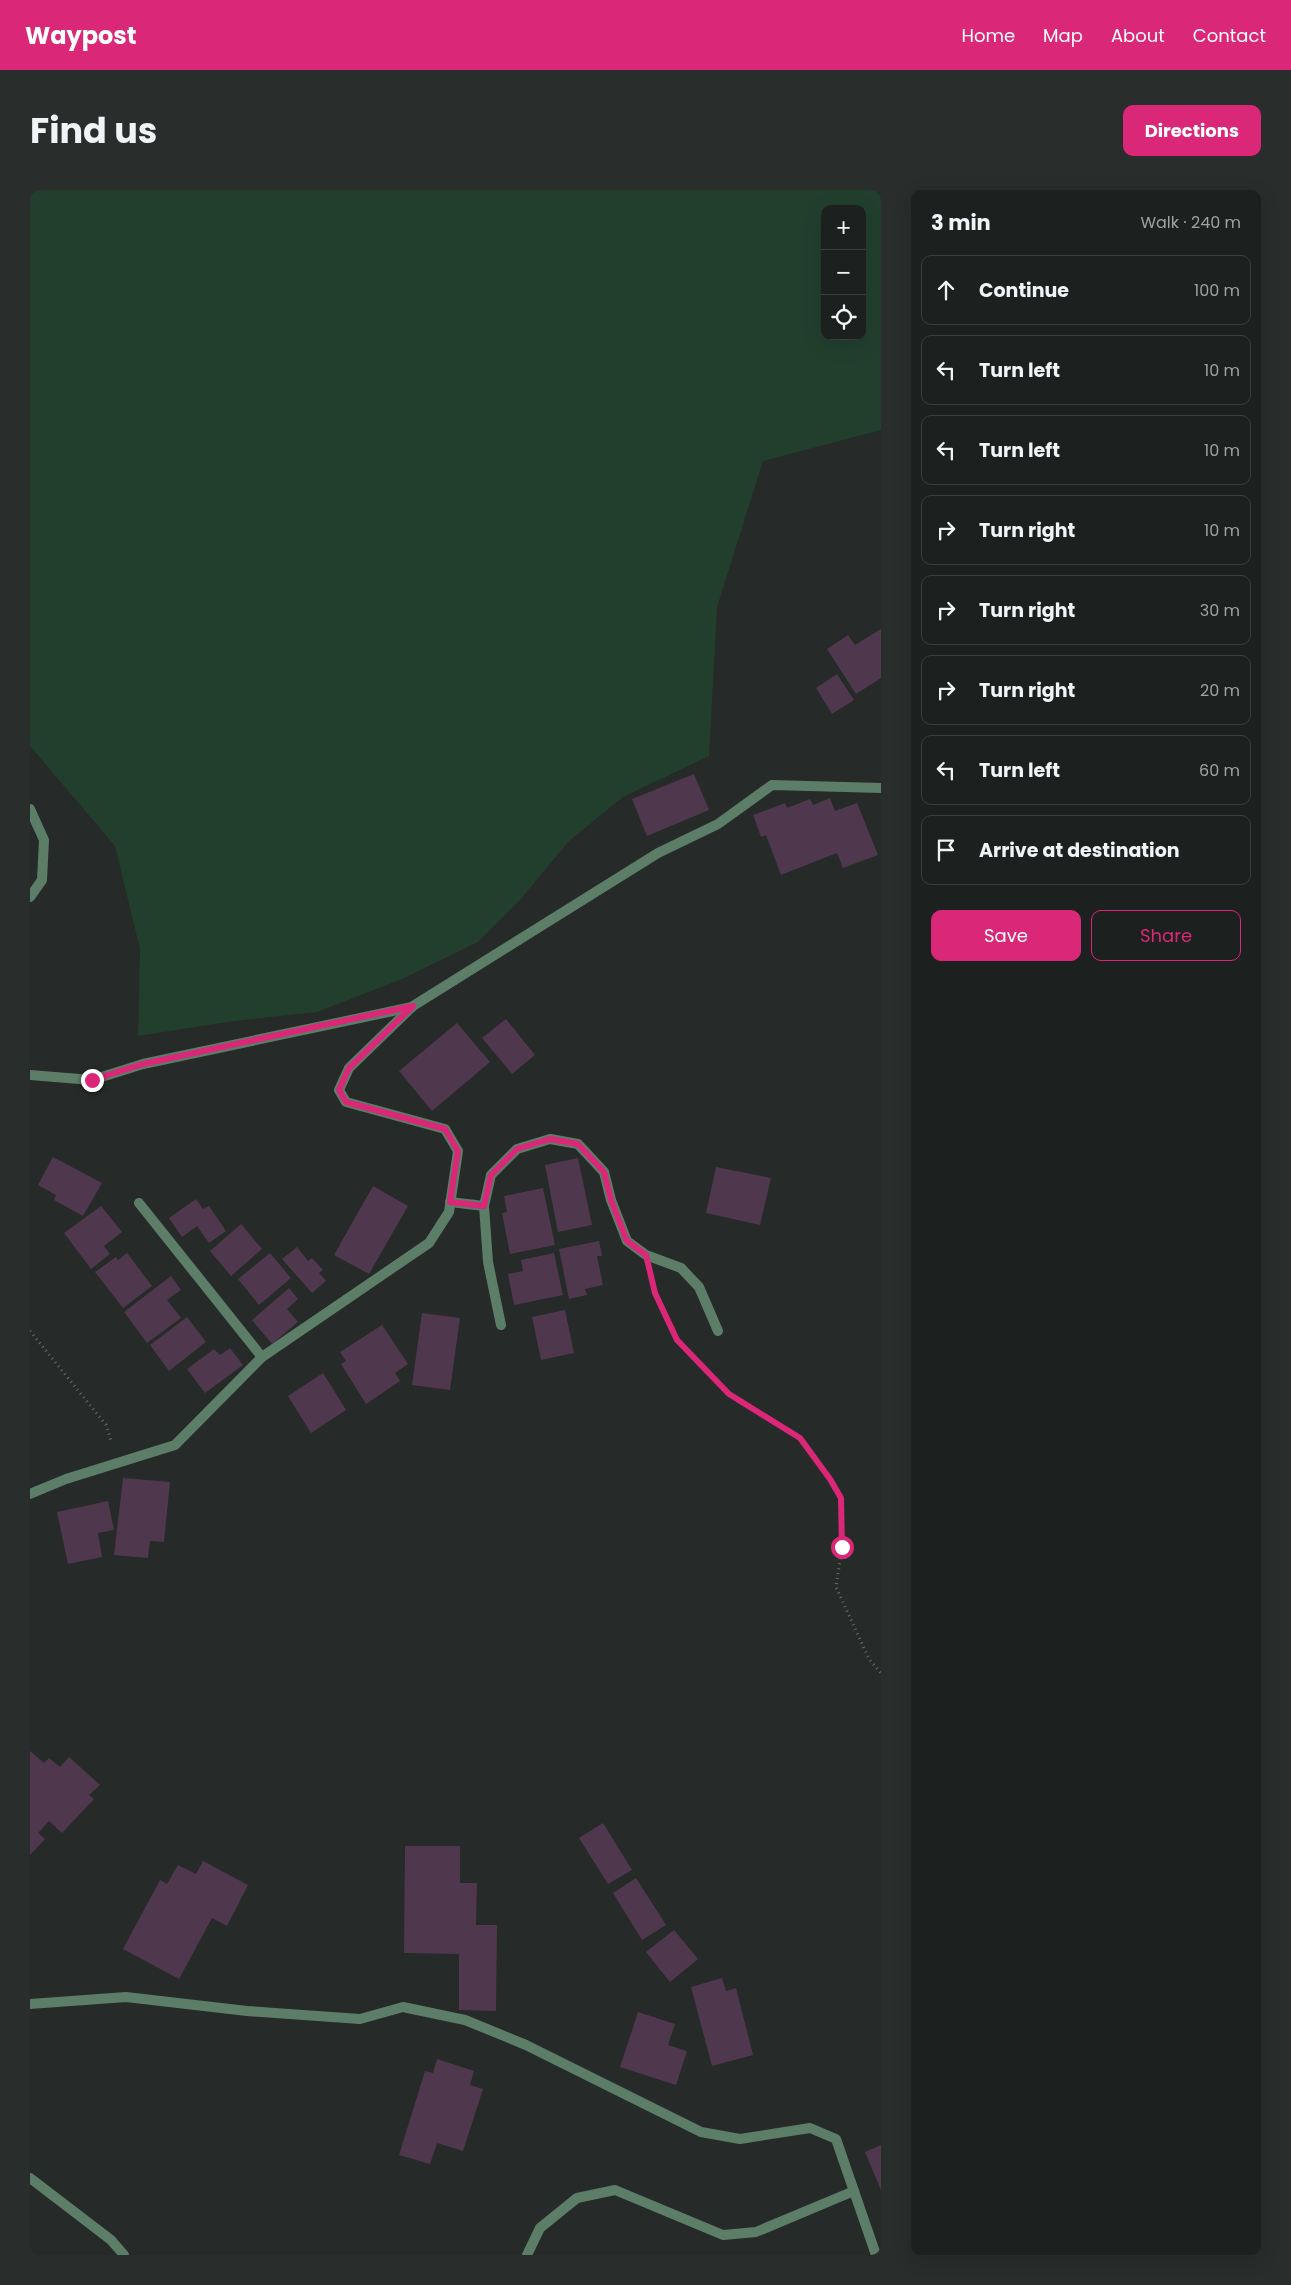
<!DOCTYPE html>
<html lang="en">
<head>
<meta charset="utf-8">
<style>
	body { margin:0; font-family:Poppins,sans-serif; background:#292d2b; color:#f1f3f6 }
	.controls { position:absolute; right:15px; top:15px; display:grid; overflow:hidden; border-radius:10px; box-shadow:0 5px 20px #0002 }
	.controls button { width:45px; height:45px; display:grid; place-items:center; padding:0; border:0; border-bottom:1px solid #3a3e3c; background:#1c201e; color:#f1f3f6; font:25px sans-serif }
	.stop { position:absolute; width:15px; height:15px; margin:-11px; border:4px solid #db2777; border-radius:50%; background:#fff }
	.stop.end { background:#db2777; border-color:#fff; box-shadow:0 1px 5px #0008 }
	.list { margin:0; padding:0; list-style:none }
	h2 { display:flex; justify-content:space-between; align-items:center; height:65px; margin:0; padding:0 20px; font-size:21px }
	h2 small { font-size:16px; font-weight:400; color:#a0a3a4 }
	.list li { display:grid; grid-template-columns:32px 1fr auto; gap:15px; align-items:center; box-sizing:border-box; height:70px; margin:0 10px 10px; padding:0 10px; border:1px solid #3a3e3c; border-radius:10px }
	.list b { display:block; font-size:19px; white-space:nowrap }
	.list em { font-size:16px; font-style:normal; color:#a0a3a4 }
	.actions { display:flex; gap:10px; padding:15px 20px }
	.actions a { flex:1; padding:11px 0; border:1px solid #db2777; border-radius:10px; text-align:center; font-size:18px; color:#db2777 }
	.actions .main { background:#db2777; color:#fff }
	.icon { flex:none; width:28px; height:28px; fill:none; stroke:currentColor; stroke-width:2; stroke-linecap:round; stroke-linejoin:round }
	.map { position:relative; flex:none; width:851px; height:2065px; overflow:hidden; border-radius:10px }
	header { display:flex; align-items:center; gap:30px; box-sizing:border-box; height:70px; padding:0 25px; background:#db2777; color:#fff }
	header strong { font-size:24px }
	nav { display:flex; gap:28px; margin-inline-start:auto; font-size:18px }
	.intro { display:flex; align-items:center; justify-content:space-between; box-sizing:border-box; height:120px; padding:0 30px }
	h1 { margin:0; font-size:35px }
	.button { padding:12px 22px; border-radius:10px; background:#db2777; color:#fff; font-size:18px; font-weight:700 }
	main { display:flex; gap:30px; padding:0 30px }
	aside { flex:1; background:#1c201e; border-radius:10px; box-shadow:0 5px 20px #0002 }
	.map>svg:first-child { display:block }
	.green { fill:#223f2e; fill-rule:evenodd }
	.building { fill:#4f384d }
	.lines { fill:none; stroke-linecap:round; stroke-linejoin:round }
	.path { stroke:#696c6a; stroke-width:3; stroke-dasharray:1 4; stroke-linecap:butt }
	.service { stroke:#5c7d68; stroke-width:10 }
	.minor { stroke:#5c7d68; stroke-width:10 }
	.route { stroke:#db2777; stroke-width:6 }
</style>
</head>
<body>
<header>
<strong>Waypost</strong>
<nav><a>Home</a><a>Map</a><a>About</a><a>Contact</a></nav>
</header>
<div class="intro"><h1>Find us</h1><a class="button">Directions</a></div>
<main>
<div class="map">
<svg width="851" height="2065" viewBox="0 0 851 2065">
	<rect width="100%" height="100%" fill="#262a28"/>
	<path class="green" d="M 0,0 L 851,0 L 851,240 L 733,271 L 687,417 L 679,566 L 593,607 L 538,652 L 490,710 L 448,752 L 372,789 L 287,822 L 204,831 L 108,846 L 110,759 L 85,656 L 0,556 ZM 795,19 L 832,19 L 832,146 L 795,146 Z"/>
	<g class="building">
		<path d="M 851,439 L 851,488 L 826,504 L 797,459 L 818,445 L 825,455 Z"/>
		<path d="M 807,484 L 824,510 L 802,524 L 786,498 Z"/>
		<path d="M 664,584 L 679,620 L 617,646 L 602,609 Z"/>
		<path d="M 800,608 L 805,621 L 827,613 L 848,665 L 813,678 L 807,663 L 751,685 L 736,645 L 731,647 L 723,625 L 755,613 L 757,618 L 780,609 L 783,615 Z"/>
		<path d="M 476,829 L 505,865 L 482,884 L 452,848 Z"/>
		<path d="M 427,833 L 460,872 L 402,921 L 369,881 Z"/>
		<path d="M 23,967 L 72,993 L 53,1026 L 24,1010 L 26,1005 L 8,995 Z"/>
		<path d="M 548,968 L 562,1035 L 528,1042 L 515,975 Z"/>
		<path d="M 686,977 L 741,988 L 730,1035 L 676,1023 Z"/>
		<path d="M 343,996 L 378,1016 L 339,1084 L 304,1065 Z"/>
		<path d="M 513,998 L 525,1055 L 480,1064 L 472,1023 L 477,1022 L 474,1006 Z"/>
		<path d="M 166,1009 L 173,1019 L 179,1016 L 196,1041 L 179,1053 L 167,1036 L 152,1047 L 139,1028 Z"/>
		<path d="M 71,1016 L 92,1042 L 74,1056 L 80,1064 L 61,1079 L 34,1043 Z"/>
		<path d="M 211,1034 L 232,1059 L 201,1086 L 180,1061 Z"/>
		<path d="M 569,1051 L 572,1066 L 567,1066 L 573,1095 L 555,1099 L 557,1105 L 539,1109 L 529,1059 Z"/>
		<path d="M 267,1057 L 278,1071 L 282,1068 L 293,1080 L 289,1083 L 296,1091 L 282,1103 L 252,1069 Z"/>
		<path d="M 97,1063 L 122,1096 L 93,1118 L 65,1082 L 86,1067 L 88,1070 Z"/>
		<path d="M 240,1063 L 261,1088 L 229,1115 L 208,1089 Z"/>
		<path d="M 524,1063 L 533,1105 L 484,1115 L 478,1084 L 493,1081 L 491,1070 Z"/>
		<path d="M 141,1086 L 151,1100 L 137,1110 L 151,1128 L 117,1153 L 94,1122 Z"/>
		<path d="M 259,1098 L 268,1109 L 257,1119 L 268,1132 L 242,1154 L 222,1130 Z"/>
		<path d="M 535,1120 L 544,1163 L 511,1170 L 502,1127 Z"/>
		<path d="M 392,1123 L 430,1128 L 420,1200 L 382,1195 Z"/>
		<path d="M 157,1127 L 176,1152 L 139,1181 L 120,1155 Z"/>
		<path d="M 352,1135 L 378,1174 L 365,1183 L 370,1191 L 336,1214 L 311,1174 L 316,1171 L 310,1162 Z"/>
		<path d="M 200,1158 L 213,1175 L 175,1203 L 157,1179 L 184,1159 L 190,1165 Z"/>
		<path d="M 293,1183 L 316,1220 L 281,1243 L 258,1206 Z"/>
		<path d="M 93,1288 L 140,1292 L 134,1352 L 120,1351 L 118,1368 L 84,1365 Z"/>
		<path d="M 78,1311 L 84,1340 L 68,1343 L 72,1367 L 38,1374 L 27,1322 Z"/>
		<path d="M 0,1561 L 14,1573 L 19,1568 L 30,1577 L 39,1567 L 70,1595 L 59,1605 L 64,1609 L 32,1643 L 19,1631 L 8,1643 L 15,1649 L 0,1665 Z"/>
		<path d="M 573,1633 L 602,1680 L 578,1694 L 549,1648 Z"/>
		<path d="M 375,1656 L 430,1656 L 430,1693 L 447,1693 L 446,1735 L 467,1735 L 466,1821 L 429,1820 L 429,1764 L 374,1763 Z"/>
		<path d="M 173,1671 L 218,1695 L 197,1736 L 182,1728 L 149,1789 L 93,1759 L 130,1690 L 137,1694 L 148,1675 L 166,1684 Z"/>
		<path d="M 606,1688 L 636,1735 L 612,1750 L 583,1703 Z"/>
		<path d="M 644,1740 L 668,1769 L 640,1792 L 616,1762 Z"/>
		<path d="M 692,1788 L 696,1801 L 706,1798 L 723,1865 L 682,1876 L 661,1797 Z"/>
		<path d="M 608,1822 L 645,1834 L 638,1855 L 657,1861 L 646,1895 L 590,1877 Z"/>
		<path d="M 407,1869 L 444,1881 L 440,1895 L 453,1899 L 433,1961 L 407,1953 L 400,1974 L 369,1965 L 395,1881 L 403,1883 Z"/>
		<path d="M 851,1955 L 851,2000 L 835,1962 Z"/>
	</g>
	<g class="lines">
		<g class="path">
			<path d="M 622,1092 L 625,1103 L 647,1150 L 699,1204 L 770,1248 L 800,1289 L 811,1308 L 812,1357 L 806,1397 L 839,1469 L 851,1483"/>
			<path d="M 0,1141 L 76,1235 L 81,1251"/>
		</g>
		<g class="service">
			<path d="M 420,1012 L 454,1016"/>
			<path d="M 109,1013 L 232,1167"/>
			<path d="M 471,1135 L 458,1072 L 454,1016 L 461,985 L 487,959 L 520,949 L 548,954 L 574,982 L 581,1010 L 597,1051 L 616,1065 L 651,1078 L 669,1097 L 688,1141"/>
		</g>
		<g class="minor">
			<path d="M 0,619 L 14,650 L 12,690 L 0,707"/>
			<path d="M 0,885 L 62,890 L 113,874 L 382,817"/>
			<path d="M 0,1304 L 36,1289 L 145,1255 L 232,1167 L 399,1053 L 419,1022 L 428,961 L 415,939 L 316,912 L 309,900 L 319,878 L 383,816 L 628,663 L 688,634 L 742,595 L 851,598"/>
			<path d="M 0,1814 L 96,1807 L 217,1821 L 330,1829 L 373,1817 L 435,1830 L 496,1855 L 671,1942 L 710,1949 L 780,1938 L 806,1949 L 846,2065"/>
			<path d="M 0,1988 L 81,2050 L 94,2065"/>
			<path d="M 497,2065 L 510,2038 L 547,2008 L 585,2000 L 693,2045 L 726,2042 L 824,2001"/>
		</g>
	</g>
	<g class="lines">
		<path class="route" d="M 62,890 L 113,874 L 383,816 L 319,878 L 309,900 L 316,912 L 415,939 L 428,961 L 420,1012 L 454,1016 L 461,985 L 487,959 L 520,949 L 548,954 L 574,982 L 581,1010 L 597,1051 L 616,1065 L 625,1103 L 647,1150 L 699,1204 L 770,1248 L 800,1289 L 811,1308 L 812,1357"/>
	</g>
</svg>
<div class="controls">
<button>+</button>
<button>−</button>
<button><svg class="icon" aria-label="locate" viewBox="0 0 24 24"><circle cx="12" cy="12" r="6"/><path d="M12 2v4M12 18v4M2 12h4M18 12h4"/></svg></button>
</div>
<div class="stop" style="left:812px;top:1357px"></div>
<div class="stop end" style="left:62px;top:890px"></div>
</div>
<aside>
<h2>3 min<small>Walk · 240 m</small></h2>
<ul class="list">
<li><svg class="icon" aria-label="ahead" viewBox="0 0 24 24"><path d="M12 20V5M6 11l6-6 6 6"/></svg><div><b>Continue</b></div><em>100 m</em></li>
<li><svg class="icon" aria-label="left" viewBox="0 0 24 24"><path d="M17 20v-9H6M10 6l-5 5 5 5"/></svg><div><b>Turn left</b></div><em>10 m</em></li>
<li><svg class="icon" aria-label="left" viewBox="0 0 24 24"><path d="M17 20v-9H6M10 6l-5 5 5 5"/></svg><div><b>Turn left</b></div><em>10 m</em></li>
<li><svg class="icon" aria-label="right" viewBox="0 0 24 24"><path d="M7 20v-9h11M14 6l5 5-5 5"/></svg><div><b>Turn right</b></div><em>10 m</em></li>
<li><svg class="icon" aria-label="right" viewBox="0 0 24 24"><path d="M7 20v-9h11M14 6l5 5-5 5"/></svg><div><b>Turn right</b></div><em>30 m</em></li>
<li><svg class="icon" aria-label="right" viewBox="0 0 24 24"><path d="M7 20v-9h11M14 6l5 5-5 5"/></svg><div><b>Turn right</b></div><em>20 m</em></li>
<li><svg class="icon" aria-label="left" viewBox="0 0 24 24"><path d="M17 20v-9H6M10 6l-5 5 5 5"/></svg><div><b>Turn left</b></div><em>60 m</em></li>
<li><svg class="icon" aria-label="arrive" viewBox="0 0 24 24"><path d="M6 21V4h12l-3 4 3 4H6"/></svg><div><b>Arrive at destination</b></div></li>
</ul>
<div class="actions"><a class="main">Save</a><a>Share</a></div>
</aside>
</main>
</body>
</html>
